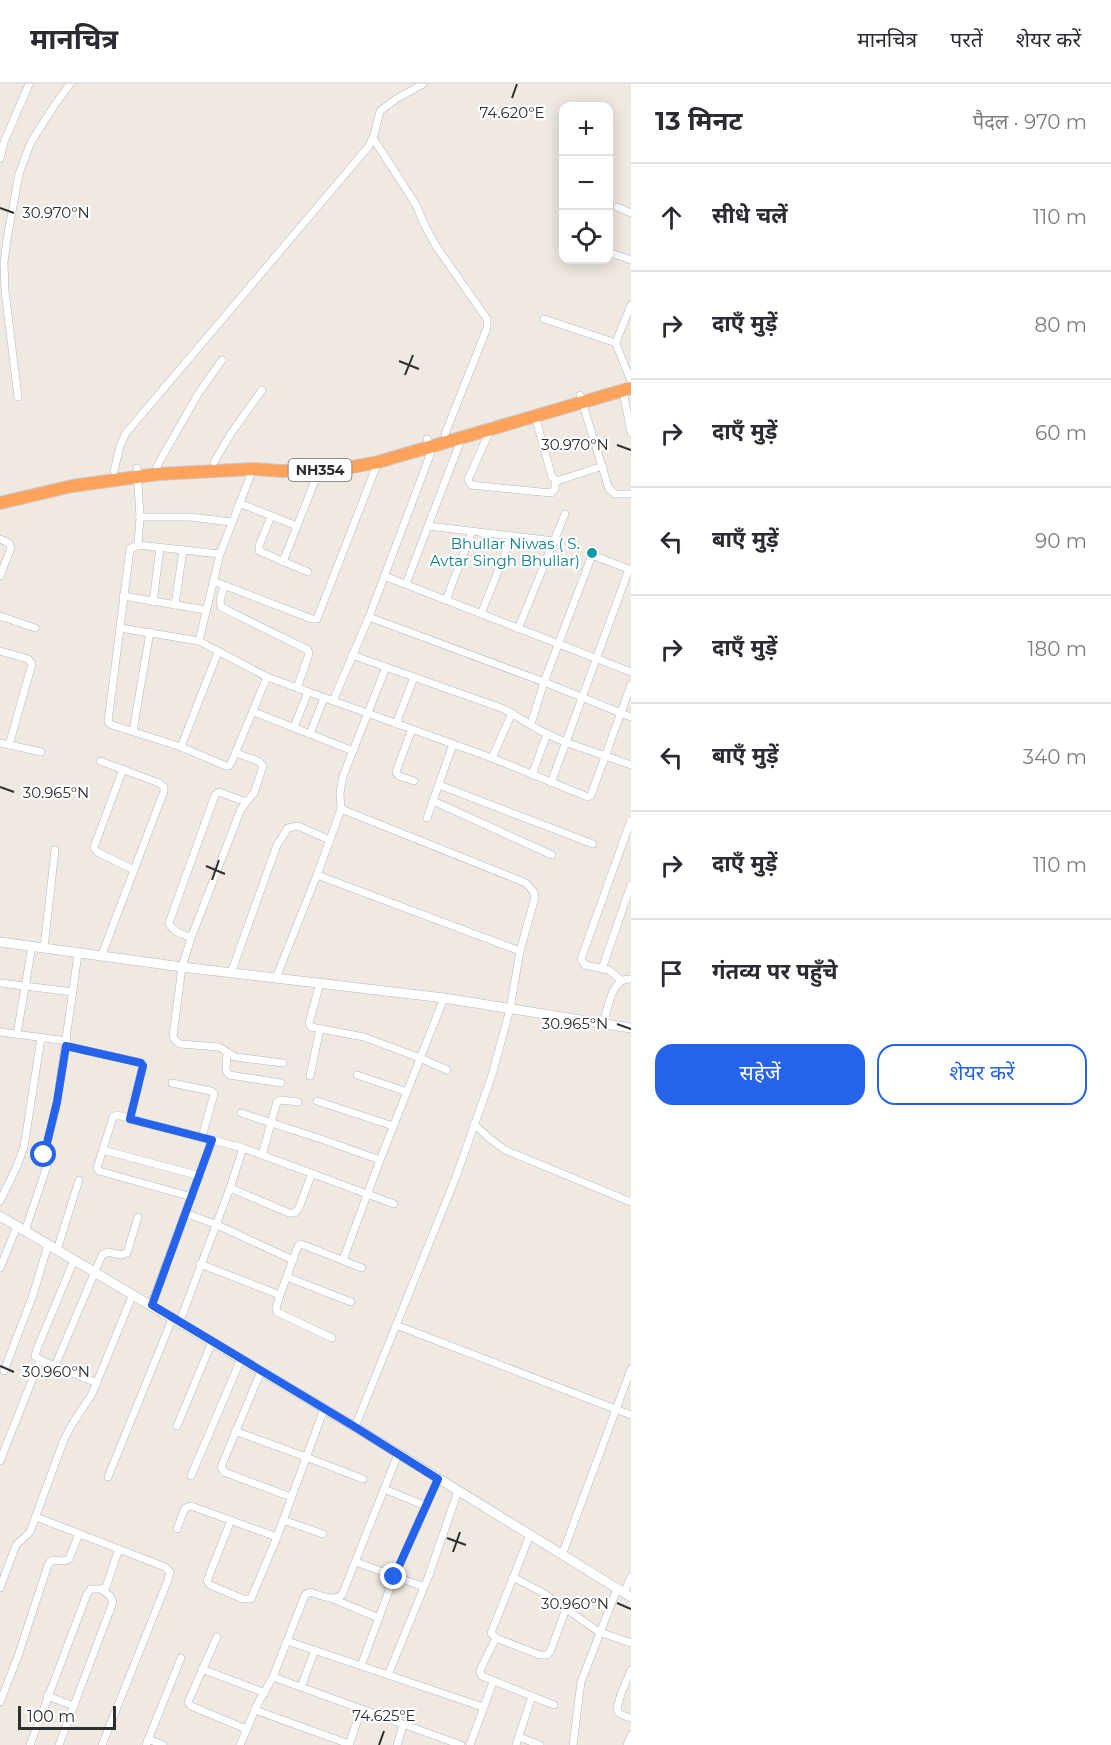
<!DOCTYPE html>
<html lang="hi">
<head>
<meta charset="utf-8">
<style>
	body { margin:0; font-family:Montserrat,"Noto Sans Devanagari",sans-serif; background:#f7f7f7; color:#2b2b33 }
	.controls { position:absolute; right:18px; top:18px; display:grid; overflow:hidden; border-radius:12px; box-shadow:0 3px 15px #0003 }
	.controls button { width:54px; height:54px; display:grid; place-items:center; padding:0; border:0; border-bottom:2px solid #e1e1e2; background:#fff; color:#2b2b33; font:30px sans-serif }
	.scale { position:absolute; left:18px; bottom:15px; width:98px; box-sizing:border-box; padding-left:6px; border:3px solid #2e2e2e; border-top:0; font-size:16px; line-height:21px; white-space:nowrap; color:#2e2e2e; -webkit-text-stroke:4px #fff; paint-order:stroke }
	.stop { position:absolute; width:18px; height:18px; margin:-14px; border:4px solid #2563eb; border-radius:50%; background:#fff }
	.stop.end { background:#2563eb; border-color:#fff; box-shadow:0 2px 6px #0008 }
	.list { margin:0; padding:0; list-style:none }
	h2 { display:flex; justify-content:space-between; align-items:center; height:78px; margin:0; padding:0 24px; font-size:26px }
	h2 small { font-size:20px; font-weight:400; color:#7c7c81 }
	.list li { display:grid; grid-template-columns:39px 1fr auto; gap:18px; align-items:center; box-sizing:border-box; height:108px; padding:0 24px; border-top:2px solid #e1e1e2 }
	.list b { display:block; font-size:22px; white-space:nowrap }
	.list em { font-size:20px; font-style:normal; color:#7c7c81 }
	.actions { display:flex; gap:12px; padding:18px 24px }
	.actions a { flex:1; padding:14px 0; border:2px solid #2563eb; border-radius:18px; text-align:center; font-size:21px; color:#2563eb }
	.actions .main { background:#2563eb; color:#fff }
	.icon { flex:none; width:33px; height:33px; fill:none; stroke:currentColor; stroke-width:2; stroke-linecap:round; stroke-linejoin:round }
	.map { position:relative; flex:none; width:631px; height:1661px; overflow:hidden }
	header { display:flex; align-items:center; gap:36px; box-sizing:border-box; height:84px; padding:0 30px; background:#fff; border-bottom:2px solid #e1e1e2 }
	header strong { font-size:28px }
	nav { display:flex; gap:33px; margin-inline-start:auto; font-size:21px }
	main { display:flex }
	aside { flex:1; background:#fff }
	.map>svg:first-child { display:block }
	.lines { fill:none; stroke-linecap:round; stroke-linejoin:round }
	.street-casing { stroke:#b4b7c1; stroke-width:8 }
	.secondary-casing { stroke:#b4b7c1; stroke-width:10 }
	.highway-casing { stroke:#c9c9c9; stroke-width:14 }
	.street { stroke:#fff; stroke-width:7 }
	.secondary { stroke:#fff; stroke-width:9 }
	.highway { stroke:#ffa35c; stroke-width:12 }
	.route { stroke:#2563eb; stroke-width:8 }
	.ticks { fill:none; stroke:#2e2e2e; stroke-width:2 }
	.culture-dot { fill:#0f9aa8; stroke:#fff; stroke-width:2 }
	.labels { text-anchor:middle; stroke-width:4.5; stroke-linejoin:round; paint-order:stroke }
	.shield { fill:#fff; stroke:#6d6d6d; stroke-width:1.5 }
	.shield-label { font-size:14px; font-weight:bold; fill:#2e2e2e }
	.culture-label { font-size:15px; fill:#0d838f; stroke:#fff; text-anchor:end }
	.ticks-label { font-size:15px; text-anchor:middle; fill:#2e2e2e; stroke:#fff; stroke-width:4.5; stroke-linejoin:round; paint-order:stroke }
</style>
</head>
<body>
<header>
<strong>मानचित्र</strong>
<nav><a>मानचित्र</a><a>परतें</a><a>शेयर करें</a></nav>
</header>
<main>
<div class="map">
<svg width="631" height="1661" viewBox="0 0 631 1661">
	<rect width="100%" height="100%" fill="#efe9e1"/>
	<g class="lines">
		<g class="street-casing">
			<g id="street">
				<path d="M 373,54 L 415,119 L 426,144 L 436,162 L 487,235 L 487,244 L 445,350"/>
				<path d="M 0,75 L 4,58 L 29,0"/>
				<path d="M 617,123 L 631,129"/>
				<path d="M 608,168 L 631,176"/>
				<path d="M 544,235 L 616,259"/>
				<path d="M 631,297 L 616,260 L 618,253 L 631,221"/>
				<path d="M 623,307 L 631,348"/>
				<path d="M 580,311 L 609,405 L 615,410 L 631,410"/>
				<path d="M 18,313 L 5,207 L 4,178 L 7,155 L 19,90 L 31,58 L 54,22 L 70,0"/>
				<path d="M 535,332 L 552,393 L 557,397 L 603,382"/>
				<path d="M 490,346 L 468,396 L 471,401 L 551,409 L 555,405 L 555,396"/>
				<path d="M 214,378 L 232,348 L 262,306"/>
				<path d="M 157,382 L 198,310 L 222,276"/>
				<path d="M 137,384 L 140,433 L 138,461"/>
				<path d="M 114,387 L 120,362 L 126,349 L 369,62 L 374,51 L 380,27 L 396,15 L 423,0"/>
				<path d="M 239,419 L 297,442"/>
				<path d="M 271,432 L 259,462 L 259,467 L 308,488"/>
				<path d="M 140,433 L 190,433 L 231,438"/>
				<path d="M 428,442 L 555,457"/>
				<path d="M 0,455 L 9,459 L 11,464 L 0,492"/>
				<path d="M 220,470 L 138,461 L 130,465 L 108,638 L 112,641 L 181,663 L 226,682 L 229,682 L 232,677 L 267,593"/>
				<path d="M 283,478 L 319,386"/>
				<path d="M 384,492 L 631,588"/>
				<path d="M 213,497 L 312,535 L 317,535 L 378,378"/>
				<path d="M 406,500 L 462,353"/>
				<path d="M 224,502 L 220,517 L 221,523 L 308,566 L 309,570 L 297,604"/>
				<path d="M 123,512 L 206,526"/>
				<path d="M 446,516 L 472,447"/>
				<path d="M 153,518 L 160,464"/>
				<path d="M 175,521 L 183,466"/>
				<path d="M 481,530 L 512,452"/>
				<path d="M 0,532 L 35,544"/>
				<path d="M 369,533 L 544,598 L 631,633"/>
				<path d="M 120,544 L 199,557 L 267,593 L 492,674 L 588,713 L 591,711 L 631,601"/>
				<path d="M 518,545 L 565,430"/>
				<path d="M 199,557 L 220,470 L 253,385"/>
				<path d="M 0,567 L 28,575 L 32,580 L 9,661"/>
				<path d="M 352,571 L 504,625 L 541,647 L 565,658 L 631,681"/>
				<path d="M 333,617 L 369,533 L 430,371 L 430,362 L 427,355"/>
				<path d="M 254,628 L 353,667"/>
				<path d="M 396,640 L 414,593"/>
				<path d="M 531,640 L 544,598 L 592,471 L 631,486"/>
				<path d="M 294,643 L 308,608"/>
				<path d="M 412,645 L 396,688 L 399,692 L 414,697"/>
				<path d="M 133,647 L 150,548"/>
				<path d="M 310,650 L 324,614"/>
				<path d="M 0,659 L 41,668"/>
				<path d="M 181,663 L 218,568"/>
				<path d="M 236,669 L 258,677 L 263,682 L 254,709 L 241,725 L 191,854 L 182,883 L 173,952 L 175,956 L 180,960 L 219,963 L 235,973 L 283,979"/>
				<path d="M 492,674 L 512,629"/>
				<path d="M 100,677 L 159,699 L 164,703 L 164,707 L 101,873"/>
				<path d="M 123,685 L 94,763 L 97,768 L 134,786"/>
				<path d="M 532,691 L 547,650"/>
				<path d="M 551,699 L 629,485"/>
				<path d="M 439,701 L 593,760"/>
				<path d="M 433,717 L 552,771"/>
				<path d="M 341,725 L 526,799 L 533,807 L 535,813 L 520,867 L 510,925 L 492,991 L 456,1093 L 355,1343"/>
				<path d="M 427,734 L 453,660"/>
				<path d="M 317,791 L 520,867"/>
				<path d="M 191,854 C 183,850 172,848 169,839 L 215,711 L 219,708 L 246,718"/>
				<path d="M 44,864 L 55,766"/>
				<path d="M 602,885 L 631,801"/>
				<path d="M 231,889 L 277,761 L 288,744 L 298,742 L 330,756"/>
				<path d="M 276,894 L 317,791 L 341,725 L 340,709 L 343,692 L 386,583"/>
				<path d="M 621,896 L 609,886 L 585,881 L 581,875 L 631,736"/>
				<path d="M 0,899 L 73,908"/>
				<path d="M 320,899 L 309,939 L 311,943 L 364,953 L 420,974 L 447,986"/>
				<path d="M 603,940 C 608,925 611,893 631,895"/>
				<path d="M 0,948 L 67,957"/>
				<path d="M 17,950 L 32,862"/>
				<path d="M 66,962 L 139,978 L 143,980 L 130,1034"/>
				<path d="M 227,969 L 226,986 L 229,991 L 281,999"/>
				<path d="M 357,991 L 407,1008"/>
				<path d="M 310,992 L 320,945"/>
				<path d="M 172,999 L 211,1007 L 214,1010 L 202,1053"/>
				<path d="M 317,1017 L 393,1042"/>
				<path d="M 241,1029 L 321,1055 L 380,1076"/>
				<path d="M 474,1040 L 489,1054 L 505,1066 L 631,1118"/>
				<path d="M 103,1066 L 200,1092"/>
				<path d="M 262,1071 L 277,1018 L 281,1016 L 298,1018"/>
				<path d="M 230,1104 L 289,1129 L 295,1129 L 299,1124 L 312,1089"/>
				<path d="M 192,1113 L 99,1087 L 97,1084 L 113,1033 L 117,1031 L 243,1064 L 394,1120"/>
				<path d="M 0,1117 L 17,1082 L 24,1063 L 41,954"/>
				<path d="M 185,1129 L 215,1140 L 293,1176"/>
				<path d="M 25,1147 L 47,1082 L 44,1073 L 57,1018 L 78,870"/>
				<path d="M 57,1166 L 79,1096"/>
				<path d="M 74,1176 L 37,1265 L 35,1272 L 40,1276 L 97,1299"/>
				<path d="M 343,1176 L 380,1076 L 444,914"/>
				<path d="M 200,1180 L 280,1211 L 276,1224 L 277,1228 L 332,1254"/>
				<path d="M 0,1184 L 17,1142"/>
				<path d="M 287,1193 L 351,1218"/>
				<path d="M 280,1211 L 298,1162 L 301,1160 L 362,1184"/>
				<path d="M 151,1221 L 212,1056"/>
				<path d="M 180,1237 L 230,1104 L 243,1064"/>
				<path d="M 396,1241 L 631,1331"/>
				<path d="M 55,1282 L 102,1171 L 108,1168 L 121,1171 L 127,1169 L 138,1133"/>
				<path d="M 4,1287 L 33,1211 L 48,1161"/>
				<path d="M 261,1287 L 221,1383 L 224,1388 L 291,1413"/>
				<path d="M 177,1342 L 212,1258"/>
				<path d="M 235,1347 L 306,1373 L 363,1395"/>
				<path d="M 0,1377 L 40,1276"/>
				<path d="M 191,1392 L 241,1275"/>
				<path d="M 108,1393 L 173,1233"/>
				<path d="M 384,1405 L 426,1422"/>
				<path d="M 36,1433 L 165,1483 L 170,1488 L 168,1496 L 102,1661"/>
				<path d="M 231,1436 L 207,1497 L 210,1501 L 243,1515 L 251,1515 L 277,1453 L 324,1325"/>
				<path d="M 283,1436 L 323,1450"/>
				<path d="M 177,1445 L 185,1424 L 191,1422 L 277,1453"/>
				<path d="M 530,1451 L 491,1549 L 496,1554 L 540,1571 L 547,1571 L 550,1568 L 566,1525"/>
				<path d="M 562,1471 L 631,1285"/>
				<path d="M 356,1478 L 424,1503"/>
				<path d="M 513,1493 L 545,1510 L 599,1548 L 631,1559"/>
				<path d="M 0,1504 L 16,1461 L 30,1448 L 63,1358 L 71,1342 L 92,1310 L 133,1210"/>
				<path d="M 624,1509 L 631,1493"/>
				<path d="M 333,1515 L 379,1534"/>
				<path d="M 217,1553 L 188,1618 L 191,1622 L 246,1645"/>
				<path d="M 496,1554 L 481,1584 L 480,1588 L 482,1592 L 554,1621"/>
				<path d="M 287,1557 L 483,1623"/>
				<path d="M 361,1582 L 394,1493 L 438,1395"/>
				<path d="M 202,1585 L 265,1609"/>
				<path d="M 631,1586 C 628,1594 615,1620 618,1628 C 620,1631 627,1633 631,1634"/>
				<path d="M 388,1591 L 429,1491 L 458,1407"/>
				<path d="M 273,1593 L 461,1661"/>
				<path d="M 301,1603 L 315,1566"/>
				<path d="M 47,1612 L 74,1622"/>
				<path d="M 0,1618 L 18,1572 L 48,1481 L 52,1476 L 64,1477 L 69,1475 L 79,1450"/>
				<path d="M 255,1626 L 349,1660"/>
				<path d="M 519,1653 L 540,1661"/>
				<path d="M 148,1655 L 163,1661"/>
				<path d="M 30,1661 L 87,1510 L 91,1505 L 101,1505 L 106,1503 L 119,1465"/>
				<path d="M 59,1661 L 113,1518 L 110,1512 L 101,1505"/>
				<path d="M 146,1661 L 181,1574"/>
				<path d="M 240,1661 L 258,1619 L 273,1593 L 305,1511 L 310,1508 C 320,1511 333,1518 342,1511 L 398,1370"/>
				<path d="M 349,1661 L 361,1626"/>
				<path d="M 397,1661 L 403,1641"/>
				<path d="M 470,1661 L 493,1598"/>
				<path d="M 516,1661 L 532,1612"/>
				<path d="M 573,1661 L 581,1598 L 617,1505"/>
				<path d="M 627,1661 L 631,1651"/>
			</g>
		</g>
		<g class="secondary-casing">
			<g id="secondary">
				<path d="M 0,858 L 182,883 L 444,914 L 631,944"/>
				<path d="M 0,1132 L 355,1343 L 631,1513"/>
			</g>
		</g>
		<g class="highway-casing">
			<path id="highway" d="M 0,419 L 72,402 L 158,390 L 254,385 L 281,387 L 319,386 L 347,384 L 378,378 L 631,304"/>
		</g>
		<use href="#street" class="street"/>
		<use href="#secondary" class="secondary"/>
		<use href="#highway" class="highway"/>
	</g>
	<g class="lines">
		<path class="route" d="M 44,1071 L 57,1018 L 66,962 L 141,979 L 143,982 L 130,1035 L 212,1056 L 152,1221 L 355,1343 L 438,1395 L 394,1493"/>
	</g>
	<path class="ticks" d="M 512,14 L 517,0M 0,124 L 14,129M 399,277 L 419,285M 405,291 L 413,271M 617,361 L 631,366M 0,703 L 14,708M 206,782 L 225,790M 212,796 L 219,776M 617,940 L 631,945M 0,1282 L 14,1288M 447,1454 L 466,1461M 453,1468 L 460,1448M 617,1519 L 631,1525M 379,1661 L 384,1647"/>
	<circle class="culture-dot" cx="592" cy="469" r="6"/>
	<g class="labels">
		<rect class="shield" x="288.5" y="375" width="63" height="22" rx="4.5"/>
		<g class="shield-label">
			<text x="320" y="391">NH354</text>
		</g>
		<g class="culture-label">
			<text x="580" y="465">Bhullar Niwas ( S.<tspan x="580" dy="17">Avtar Singh Bhullar)</tspan></text>
		</g>
	</g>
	<g class="ticks-label">
		<text x="512" y="34">74.620°E</text>
		<text x="56" y="134">30.970°N</text>
		<text x="575" y="366">30.970°N</text>
		<text x="56" y="714">30.965°N</text>
		<text x="575" y="945">30.965°N</text>
		<text x="56" y="1293">30.960°N</text>
		<text x="575" y="1525">30.960°N</text>
		<text x="384" y="1637">74.625°E</text>
	</g>
</svg>
<div class="controls">
<button>+</button>
<button>−</button>
<button><svg class="icon" aria-label="locate" viewBox="0 0 24 24"><circle cx="12" cy="12" r="6"/><path d="M12 2v4M12 18v4M2 12h4M18 12h4"/></svg></button>
</div>
<div class="scale">100 m</div>
<div class="stop" style="left:44px;top:1071px"></div>
<div class="stop end" style="left:394px;top:1493px"></div>
</div>
<aside>
<h2>13 मिनट<small>पैदल · 970 m</small></h2>
<ul class="list">
<li><svg class="icon" aria-label="ahead" viewBox="0 0 24 24"><path d="M12 20V5M6 11l6-6 6 6"/></svg><div><b>सीधे चलें</b></div><em>110 m</em></li>
<li><svg class="icon" aria-label="right" viewBox="0 0 24 24"><path d="M7 20v-9h11M14 6l5 5-5 5"/></svg><div><b>दाएँ मुड़ें</b></div><em>80 m</em></li>
<li><svg class="icon" aria-label="right" viewBox="0 0 24 24"><path d="M7 20v-9h11M14 6l5 5-5 5"/></svg><div><b>दाएँ मुड़ें</b></div><em>60 m</em></li>
<li><svg class="icon" aria-label="left" viewBox="0 0 24 24"><path d="M17 20v-9H6M10 6l-5 5 5 5"/></svg><div><b>बाएँ मुड़ें</b></div><em>90 m</em></li>
<li><svg class="icon" aria-label="right" viewBox="0 0 24 24"><path d="M7 20v-9h11M14 6l5 5-5 5"/></svg><div><b>दाएँ मुड़ें</b></div><em>180 m</em></li>
<li><svg class="icon" aria-label="left" viewBox="0 0 24 24"><path d="M17 20v-9H6M10 6l-5 5 5 5"/></svg><div><b>बाएँ मुड़ें</b></div><em>340 m</em></li>
<li><svg class="icon" aria-label="right" viewBox="0 0 24 24"><path d="M7 20v-9h11M14 6l5 5-5 5"/></svg><div><b>दाएँ मुड़ें</b></div><em>110 m</em></li>
<li><svg class="icon" aria-label="arrive" viewBox="0 0 24 24"><path d="M6 21V4h12l-3 4 3 4H6"/></svg><div><b>गंतव्य पर पहुँचे</b></div></li>
</ul>
<div class="actions"><a class="main">सहेजें</a><a>शेयर करें</a></div>
</aside>
</main>
</body>
</html>
